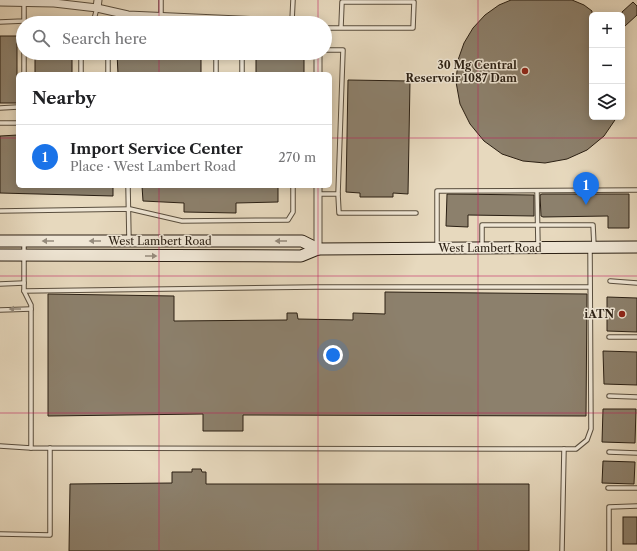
<!DOCTYPE html>
<html lang="en">
<head>
<meta charset="utf-8">
<style>
	body { margin:0; font-family:"Libre Caslon Text",serif; background:#f6f6f6; color:#202124 }
	.controls { position:absolute; right:12px; top:12px; display:grid; overflow:hidden; border-radius:6px; box-shadow:0 2px 10px #0003 }
	.controls button { width:36px; height:36px; display:grid; place-items:center; padding:0; border:0; border-bottom:1px solid #e0e0e0; background:#fff; color:#202124; font:20px sans-serif }
	.you { position:absolute; left:333px; top:355px; width:14px; height:14px; margin:-10px; border:3px solid #fff; border-radius:50%; background:#1a73e8; box-shadow:0 0 0 6px #1a73e833 }
	.badge { display:grid; place-items:center; width:26px; height:26px; border-radius:50%; background:#1a73e8; color:#fff; font-size:13px; font-weight:700 }
	.pin { position:absolute; translate:-50% -33px; filter:drop-shadow(0 1px 2px #0008) }
	.pin::after { content:''; position:absolute; top:21px; width:14px; height:12px; background:inherit; clip-path:polygon(0 0,100% 0,50% 100%) }
	.list { margin:0; padding:0; list-style:none }
	h2 { display:flex; justify-content:space-between; align-items:center; height:52px; margin:0; padding:0 16px; font-size:17px }
	h2 small { font-size:13px; font-weight:400; color:#757577 }
	.list li { display:grid; grid-template-columns:26px 1fr auto; gap:12px; align-items:center; box-sizing:border-box; height:64px; padding:0 16px; border-top:1px solid #e0e0e0 }
	.list b { display:block; font-size:15px; white-space:nowrap }
	.list p { margin:0; font-size:13px; white-space:nowrap; color:#757577 }
	.list em { font-size:13px; font-style:normal; color:#757577 }
	.icon { flex:none; width:22px; height:22px; fill:none; stroke:currentColor; stroke-width:2; stroke-linecap:round; stroke-linejoin:round }
	.map { position:relative; flex:none; width:637px; height:551px; overflow:hidden }
	.search { position:absolute; background:#fff; box-shadow:0 2px 10px #0003; left:16px; top:16px; width:316px; height:44px; display:flex; align-items:center; gap:10px; box-sizing:border-box; padding:0 14px; border-radius:22px; color:#757577; font-size:15px }
	.panel { position:absolute; background:#fff; box-shadow:0 2px 10px #0003; left:16px; top:72px; width:316px; height:116px; border-radius:6px }
	.map>svg:first-child { display:block }
	.building { fill:#8c806c; stroke:#2a1f13 }
	.lines { fill:none; stroke-linecap:round; stroke-linejoin:round }
	.service-casing { stroke:#594e3e; stroke-width:5.5 }
	.minor-casing { stroke:#594e3e; stroke-width:9 }
	.secondary-casing { stroke:#2a1f13; stroke-width:13 }
	.service { stroke:#efe6d5; stroke-width:3.5 }
	.minor { stroke:#efe6d5; stroke-width:7 }
	.secondary { stroke:#efe6d5; stroke-width:11 }
	.oneway { fill:#968c7e }
	.grid { fill:none; stroke:#c2185b; stroke-width:1; stroke-opacity:0.55 }
	.poi-dot { fill:#8f2418; stroke:#efe6d5; stroke-width:1.5 }
	.labels { text-anchor:middle; stroke-width:3; stroke-linejoin:round; paint-order:stroke }
	.poi-label { font-size:11px; font-weight:bold; fill:#2a1f13; stroke:#efe6d5; text-anchor:end }
	.street-label { font-size:11px; fill:#2a1f13; stroke:#efe6d5 }
</style>
</head>
<body>
<div class="map">
<svg width="637" height="551" viewBox="0 0 637 551">
	<rect width="100%" height="100%" fill="#e7d9be"/>
	<filter id="stains"><feTurbulence type="fractalNoise" baseFrequency=".005" numOctaves="4"/><feColorMatrix values="0 0 0 0 .2 0 0 0 0 .09 0 0 0 0 .02 0 0 0 .5 -.17"/></filter>
	<radialGradient id="worn" r=".72"><stop offset=".6" stop-color="#630" stop-opacity="0"/><stop offset="1" stop-color="#630" stop-opacity=".3"/></radialGradient>
	<g class="building">
		<path d="M 511,0 L 572,0 L 584,5 L 592,11 L 592,117 L 617,117 L 604,136 L 587,150 L 567,159 L 545,163 L 523,161 L 502,154 L 484,141 L 470,124 L 460,104 L 456,82 L 458,60 L 464,43 L 473,28 L 485,15 L 499,5 Z"/>
		<path d="M 633,2 L 637,6 L 637,15 L 625,26 L 622,22 L 622,12 Z"/>
		<rect x="0" y="36" width="17" height="67"/>
		<rect x="35" y="53" width="37" height="21"/>
		<path d="M 117,53 L 188,53 L 188,55 L 201,55 L 201,74 L 118,74 Z"/>
		<path d="M 280,53 L 304,53 L 304,74 L 256,74 L 256,58 L 280,58 Z"/>
		<path d="M 348,80 L 410,81 L 408,194 L 393,193 L 393,197 L 360,197 L 360,193 L 346,192 Z"/>
		<path d="M 18,135 L 18,186 L 113,186 L 113,196 L 0,193 L 0,136 Z"/>
		<path d="M 142,186 L 278,186 L 278,202 L 236,203 L 236,213 L 184,212 L 184,203 L 143,201 Z"/>
		<path d="M 447,194 L 534,195 L 534,216 L 468,215 L 468,227 L 446,226 Z"/>
		<path d="M 542,194 L 629,194 L 629,228 L 608,228 L 608,216 L 543,217 L 541,216 L 540,195 Z"/>
		<path d="M 385,292 L 587,294 L 586,416 L 243,415 L 243,431 L 203,431 L 203,414 L 48,416 L 48,294 L 174,296 L 174,321 L 287,320 L 287,313 L 297,313 L 298,319 L 353,320 L 353,313 L 385,314 Z"/>
		<path d="M 607,297 L 637,298 L 637,332 L 607,331 Z"/>
		<path d="M 603,351 L 637,352 L 637,385 L 604,384 Z"/>
		<path d="M 603,409 L 636,409 L 635,443 L 602,442 Z"/>
		<path d="M 603,461 L 635,462 L 634,484 L 602,483 Z"/>
		<path d="M 192,469 L 201,469 L 202,472 L 206,472 L 206,484 L 529,484 L 529,551 L 69,551 L 70,484 L 172,483 L 172,472 L 192,472 Z"/>
		<rect x="623" y="517" width="14" height="27"/>
	</g>
	<g class="lines">
		<g class="service-casing">
			<g id="service">
				<path d="M 161,16 L 161,0"/>
				<path d="M 292,21 L 293,0"/>
				<path d="M 0,22 L 24,21 L 24,2"/>
				<path d="M 93,23 L 97,8"/>
				<path d="M 325,28 L 413,28 L 414,2 L 342,2 L 341,27"/>
				<path d="M 325,50 L 343,50 L 338,194"/>
				<path d="M 24,53 L 24,74"/>
				<path d="M 216,53 L 216,74"/>
				<path d="M 242,53 L 242,74"/>
				<path d="M 81,74 L 81,53"/>
				<path d="M 108,74 L 108,53"/>
				<path d="M 0,108 L 18,107"/>
				<path d="M 0,123 L 18,123"/>
				<path d="M 128,186 L 129,240"/>
				<path d="M 537,191 L 538,246"/>
				<path d="M 318,194 L 338,194 L 339,213 L 416,213"/>
				<path d="M 0,211 L 130,209 L 182,221 L 288,220 L 293,212 L 293,186"/>
				<path d="M 24,242 L 24,291"/>
				<path d="M 437,247 L 437,191 L 637,190"/>
				<path d="M 482,247 L 482,225 L 593,225 L 594,246"/>
				<path d="M 610,281 L 637,283"/>
				<path d="M 0,284 L 24,283"/>
				<path d="M 0,310 L 31,309"/>
				<path d="M 609,337 L 637,337"/>
				<path d="M 609,396 L 637,397"/>
				<path d="M 0,446 L 31,448 L 576,449 L 587,440 L 591,429 L 590,249"/>
				<path d="M 31,448 L 31,305 L 24,291 L 316,287 L 589,287"/>
				<path d="M 609,452 L 637,453"/>
				<path d="M 608,488 L 637,488"/>
				<path d="M 0,534 L 50,535 L 50,448"/>
				<path d="M 562,551 L 564,449"/>
				<path d="M 609,551 L 609,507 L 637,506"/>
			</g>
		</g>
		<g class="minor-casing">
			<g id="minor">
				<path d="M 0,2 L 54,3 L 97,8 L 128,15 L 306,23"/>
				<path d="M 97,8 L 98,0"/>
				<path d="M 318,74 L 318,53"/>
				<path d="M 318,186 L 318,249"/>
			</g>
		</g>
		<g class="secondary-casing">
			<g id="secondary">
				<path d="M 0,241 L 302,241 L 318,249"/>
				<path d="M 0,255 L 301,256 L 318,249 L 637,247"/>
			</g>
		</g>
		<use href="#service" class="service"/>
		<use href="#minor" class="minor"/>
		<use href="#secondary" class="secondary"/>
	</g>
	<defs><path id="oneway-solid" d="M-6-.8H1V-3.2L6.5 0L1 3.2V.8H-6Z"/></defs>
	<g class="oneway">
		<use href="#oneway-solid" transform="translate(48 241) rotate(-180)"/>
		<use href="#oneway-solid" transform="translate(95 241) rotate(180)"/>
		<use href="#oneway-solid" transform="translate(281 241) rotate(-180)"/>
		<use href="#oneway-solid" transform="translate(151 256)"/>
		<use href="#oneway-solid" transform="translate(15 309) rotate(180)"/>
	</g>
	<path class="grid" d="M 159,0 L 159,23M 318,0 L 318,23M 478,0 L 478,551M 159,53 L 159,74M 318,53 L 318,74M 0,138 L 18,138M 330,138 L 637,138M 159,186 L 159,551M 318,186 L 318,551M 0,276 L 637,276M 0,413 L 637,413"/>
	<g class="poi-dot">
		<circle cx="525" cy="71" r="4"/>
		<circle cx="622" cy="314" r="4"/>
	</g>
	<g class="labels">
		<g class="poi-label">
			<text x="517" y="69">30 Mg Central<tspan x="517" dy="13">Reservoir 1087 Dam</tspan></text>
			<text x="614" y="318">iATN</text>
		</g>
		<g class="street-label">
			<text x="160" y="245">West Lambert Road</text>
			<text x="490" y="252">West Lambert Road</text>
		</g>
	</g>
	<rect width="100%" height="100%" filter="url(#stains)"/>
	<rect width="100%" height="100%" fill="url(#worn)"/>
</svg>
<div class="controls">
<button>+</button>
<button>−</button>
<button><svg class="icon" aria-label="layers" viewBox="0 0 24 24"><path d="M12 4l9 5-9 5-9-5zM3 14l9 5 9-5"/></svg></button>
</div>
<div class="you"></div>
<div class="pin badge" style="left:586px;top:205px">1</div>
<div class="search"><svg class="icon" aria-label="search" viewBox="0 0 24 24"><circle cx="10" cy="10" r="6"/><path d="M15 15l6 6"/></svg>Search here</div>
<section class="panel">
<h2>Nearby<small></small></h2>
<ul class="list">
<li><span class="badge">1</span><div><b>Import Service Center</b><p>Place · West Lambert Road</p></div><em>270 m</em></li>
</ul>
</section>
</div>
</body>
</html>
